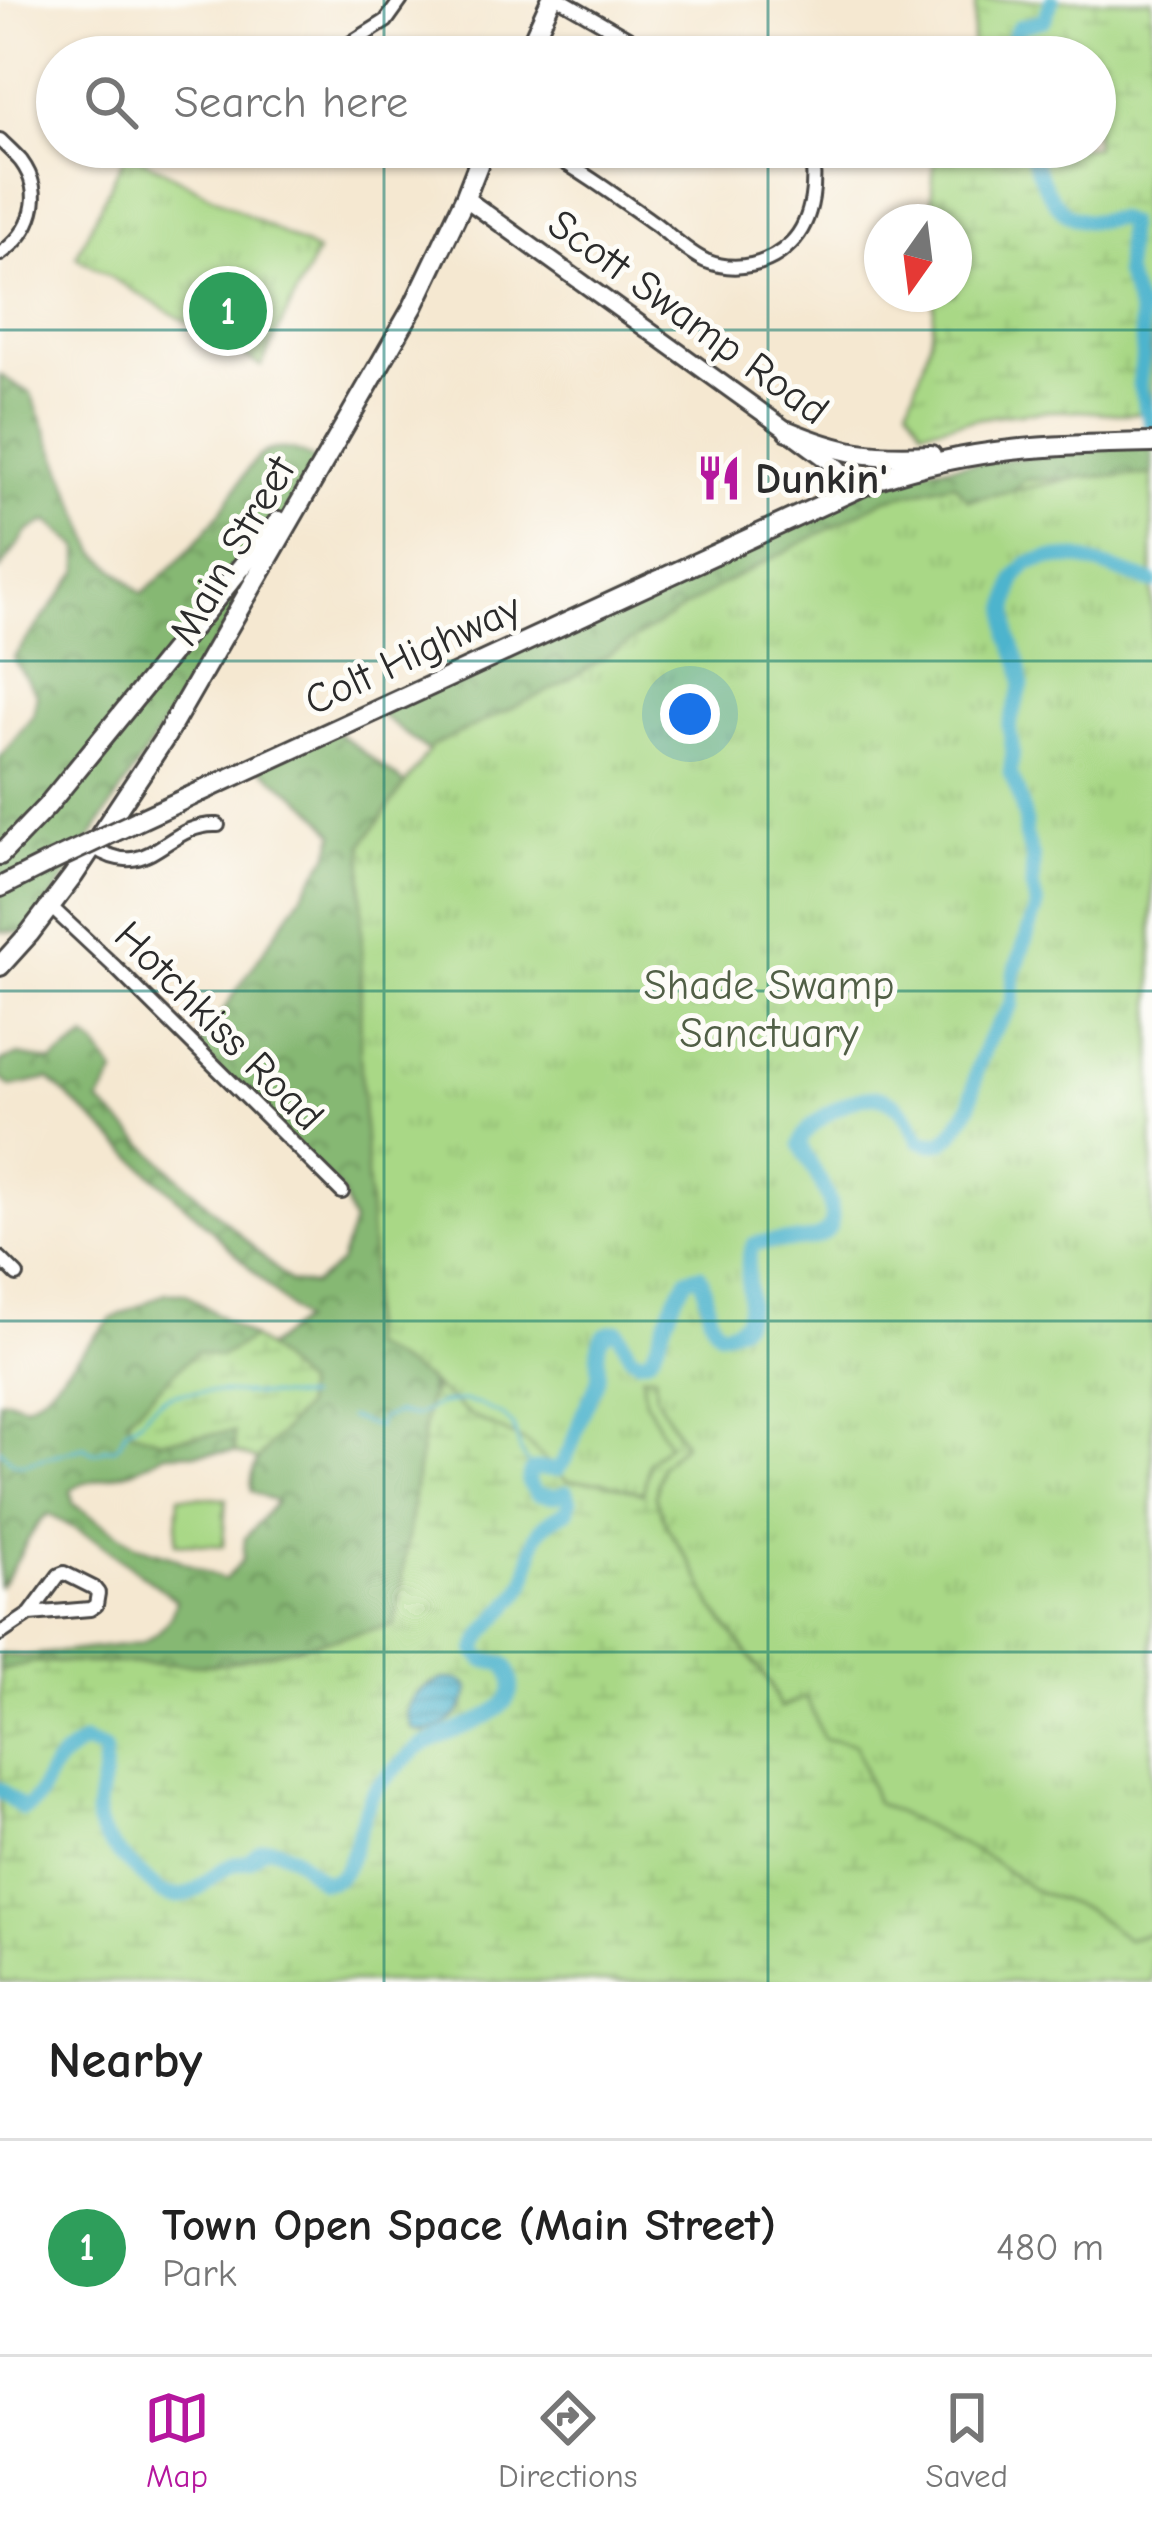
<!DOCTYPE html>
<html lang="en">
<head>
<meta charset="utf-8">
<style>
	body { margin:0; font-family:"Comic Neue",sans-serif; background:#f2f2f2; color:#222 }
	.compass { position:absolute; left:864px; top:204px; width:108px; height:108px; border-radius:50%; background:#fff; box-shadow:0 3px 9px #0004; rotate:194deg }
	.you { position:absolute; left:690px; top:714px; width:42px; height:42px; margin:-30px; border:9px solid #fff; border-radius:50%; background:#1a73e8; box-shadow:0 0 0 18px #1a73e833 }
	.badge { display:grid; place-items:center; width:78px; height:78px; border-radius:50%; background:#b5179e; color:#fff; font-size:39px; font-weight:700 }
	.pin { position:absolute; translate:-50% -50%; border:6px solid #fff; box-shadow:0 3px 12px #0006 }
	.list { margin:0; padding:0; list-style:none }
	h2 { display:flex; justify-content:space-between; align-items:center; height:156px; margin:0; padding:0 48px; font-size:51px }
	h2 small { font-size:39px; font-weight:400; color:#767676 }
	.list li { display:grid; grid-template-columns:78px 1fr auto; gap:36px; align-items:center; box-sizing:border-box; height:216px; padding:0 48px; border-top:3px solid #e0e0e0 }
	.list b { display:block; font-size:45px; white-space:nowrap }
	.list p { margin:0; font-size:39px; white-space:nowrap; color:#767676 }
	.list em { font-size:39px; font-style:normal; color:#767676 }
	.icon { flex:none; width:66px; height:66px; fill:none; stroke:currentColor; stroke-width:2; stroke-linecap:round; stroke-linejoin:round }
	.map { position:relative; flex:none; width:1152px; height:1982px; overflow:hidden }
	.search { position:absolute; background:#fff; box-shadow:0 3px 9px #0004; left:36px; right:36px; top:36px; height:132px; display:flex; align-items:center; gap:30px; box-sizing:border-box; padding:0 42px; border-radius:66px; color:#767676; font-size:45px }
	.sheet { height:372px; background:#fff }
	nav { display:flex; justify-content:space-around; align-items:center; box-sizing:border-box; height:168px; border-top:3px solid #e0e0e0; background:#fff; font-size:33px; color:#767676 }
	nav a { display:grid; justify-items:center; gap:6px }
	nav .on { color:#b5179e }
	.map>svg:first-child { display:block }
	.forest { fill:url(#forest-crowns); stroke:#58724f; stroke-width:3 }
	.wetland { fill:url(#wetland-marsh); stroke:#6a8258; stroke-width:3; fill-rule:evenodd }
	.park { fill:url(#park-tufts); stroke:#6a8258; stroke-width:3 }
	.water { fill:url(#water-rules); stroke:#3c707c; stroke-width:3 }
	.lines { fill:none; stroke-linecap:round; stroke-linejoin:round }
	.stream { stroke:#4eb4cd; stroke-width:3 }
	.river { stroke:#4eb4cd; stroke-width:15 }
	.minor-casing { stroke:#494744; stroke-width:18 }
	.major-casing { stroke:#494744; stroke-width:21 }
	.highway-casing { stroke:#494744; stroke-width:24 }
	.minor { stroke:#fff; stroke-width:12 }
	.major { stroke:#fff; stroke-width:15 }
	.highway { stroke:#fff; stroke-width:18 }
	.highway-bridge-casing { stroke:#494744; stroke-width:24; stroke-linecap:butt }
	.highway-bridge { stroke:#fff; stroke-width:18 }
	.grid { fill:none; stroke:#0f766e; stroke-width:3; stroke-opacity:0.55 }
	.labels { text-anchor:middle; stroke-width:10; stroke-linejoin:round; paint-order:stroke }
	.street-label { font-size:42px; fill:#2b2b2b; stroke:#fdfcf7 }
	.poi-label { font-size:42px; font-weight:bold; fill:#2b2b2b; stroke:#fdfcf7; text-anchor:start }
	.park-label { font-size:42px; fill:#515f46; stroke:#fdfcf7 }
</style>
</head>
<body>
<div class="map">
<svg width="1152" height="1982" viewBox="0 0 1152 1982">
	<defs>
		<pattern id="forest-crowns" width="20" height="18" patternUnits="userSpaceOnUse" patternTransform="scale(3)"><rect width="20" height="18" fill="#86b873"/><path d="M2 6a3 3 0 1 1 6 0M12 15a3 3 0 1 1 6 0" fill="none" stroke="#6e965f"/></pattern>
		<pattern id="wetland-marsh" width="20" height="14" patternUnits="userSpaceOnUse" patternTransform="scale(3)"><rect width="20" height="14" fill="#a9d886"/><path d="M1 5h8M5 5V1M11 12h8M15 12V8" fill="none" stroke="#92ba74"/></pattern>
		<pattern id="park-tufts" width="24" height="20" patternUnits="userSpaceOnUse" patternTransform="scale(3)"><rect width="24" height="20" fill="#a9d886"/><path d="M3 7l-1-3M5 7V3M7 7l1-3M15 17l-1-3M17 17v-4M19 17l1-3" fill="none" stroke="#92ba74"/></pattern>
		<pattern id="water-rules" width="6" height="5" patternUnits="userSpaceOnUse" patternTransform="scale(3)"><rect width="6" height="5" fill="#4eb4cd"/><path d="M0 2.5h6" fill="none" stroke="#4193a7"/></pattern>
	</defs>
	<rect width="100%" height="100%" fill="#fdfcf7"/>
	<filter id="ink" filterUnits="userSpaceOnUse"><feTurbulence type="fractalNoise" baseFrequency=".00833" numOctaves="2"/><feDisplacementMap in="SourceGraphic" scale="24" xChannelSelector="R" yChannelSelector="G"/><feConvolveMatrix kernelMatrix="1 2 1 2 8 2 1 2 1" color-interpolation-filters="sRGB"/></filter>
	<filter id="wash" filterUnits="userSpaceOnUse"><feTurbulence type="fractalNoise" baseFrequency=".004" numOctaves="4" result="noise"/><feDisplacementMap in="SourceGraphic" scale="48" xChannelSelector="R" yChannelSelector="G"/><feGaussianBlur stdDeviation="2.7" result="paint"/><feColorMatrix in="noise" values="0 0 0 0 0 0 0 0 0 0 0 0 0 0 0 0 0 1.4 0 .05"/><feComposite in="paint" operator="in"/></filter>
	<g filter="url(#wash)">
		<rect width="100%" height="100%" fill="#f5e8d1"/>
		<g class="forest">
			<path d="M 0,375 L 31,394 L 96,552 L 142,594 C 180,562 212,529 237,487 C 245,474 253,457 268,451 C 288,444 305,454 322,464 L 259,576 L 29,934 L 0,931 L 0,758 L 33,715 L 37,695 L 13,658 L 79,571 L 79,547 L 48,521 L 28,531 L 0,570 Z"/>
			<path d="M 1152,443 L 1152,475 L 1081,477 L 611,1069 L 428,1400 L 395,1625 L 217,1665 L 34,1662 L 0,1671 L 0,1654 L 23,1656 L 141,1643 C 160,1634 172,1621 176,1600 L 96,1540 L 48,1514 C 25,1534 20,1564 0,1586 L 0,1400 L 7,1399 L 25,1405 L 46,1392 L 111,1319 L 166,1293 L 185,1293 L 252,1338 L 220,1358 L 161,1440 L 235,1432 L 235,1452 L 164,1454 L 134,1470 L 82,1484 L 71,1490 L 73,1504 L 137,1546 L 170,1556 L 224,1580 L 243,1560 L 245,1538 L 276,1502 L 252,1491 C 244,1460 284,1429 303,1408 L 303,1385 L 266,1348 L 302,1320 L 213,1231 L 49,1079 L 11,1087 L 0,1078 L 0,1062 L 19,1055 L 52,1062 L 86,1038 L 97,1047 L 115,1074 L 99,1102 L 290,1282 L 313,1285 L 340,1263 L 353,1223 L 342,1192 L 197,1049 L 330,853 L 335,833 L 308,804 L 256,765 L 333,729 L 438,809 L 424,1111 L 429,1393 L 446,1316 L 468,781 L 374,710 L 903,471 Z"/>
		</g>
		<g class="wetland">
			<path d="M 976,0 L 1152,0 L 1152,148 L 1144,161 L 1141,201 L 1143,248 L 1152,276 L 1152,412 C 1121,416 1105,412 1076,411 C 1024,409 973,419 923,429 L 908,406 C 922,371 936,332 934,294 L 954,294 L 954,222 L 930,222 L 935,147 L 1095,147 L 1095,57 L 971,57 Z"/>
			<path d="M 1152,475 L 1152,1982 L 0,1982 L 0,1671 L 34,1662 L 217,1665 L 395,1625 L 428,1400 L 836,643 L 1024,480 ZM 444,1679 L 469,1689 L 463,1708 L 425,1733 L 411,1728 L 415,1695 L 430,1684 Z"/>
			<path d="M 252,1338 L 266,1348 L 303,1385 L 303,1408 L 257,1460 L 235,1452 L 234,1432 L 161,1440 L 132,1431 L 128,1418 L 196,1352 L 220,1357 Z"/>
		</g>
		<g class="park">
			<path d="M 127,151 L 317,252 L 261,366 L 76,257 Z"/>
			<path d="M 1152,475 L 1152,1932 L 1127,1939 L 1088,1910 L 1031,1889 L 989,1858 L 876,1802 L 855,1744 L 824,1739 L 806,1697 L 780,1708 L 770,1683 L 713,1608 L 699,1577 L 667,1526 L 655,1497 L 661,1466 L 684,1444 L 656,1396 L 655,1375 L 642,1375 L 645,1400 L 668,1444 L 649,1462 L 643,1493 L 603,1482 L 567,1481 L 526,1442 L 469,1415 L 423,1377 L 367,1345 L 372,1256 L 360,1052 L 363,844 L 432,746 L 559,686 L 721,585 L 886,499 L 954,483 L 968,500 L 1081,477 Z"/>
			<path d="M 179,1496 L 226,1499 L 223,1546 L 176,1543 Z"/>
		</g>
		<path class="water" d="M 444,1679 C 455,1679 464,1679 469,1689 C 464,1715 440,1737 414,1730 C 396,1704 421,1687 444,1679 Z"/>
		<g class="lines">
			<g class="stream">
				<path d="M 349,1417 L 377,1427 L 381,1418 L 397,1413 L 415,1416 L 439,1404 L 462,1401 L 477,1404 L 502,1415 L 513,1425 L 521,1453 L 533,1470"/>
				<path d="M 0,1449 L 13,1462 L 23,1464 L 84,1447 C 93,1454 96,1454 106,1448 L 114,1449 L 120,1443 L 127,1428 C 149,1419 146,1404 172,1395 C 194,1387 278,1397 307,1398"/>
			</g>
			<g class="river">
				<path d="M 1012,57 L 1012,41 L 1018,27 L 1044,20 L 1052,0"/>
				<path d="M 1028,147 C 1039,174 1053,219 1088,221 C 1105,222 1112,214 1127,223 L 1125,273 L 1140,313 L 1143,354 L 1139,385 L 1152,430"/>
				<path d="M 0,1789 L 23,1809 C 41,1800 42,1783 53,1768 C 61,1757 73,1749 84,1742 L 104,1750 C 107,1779 97,1794 97,1819 C 98,1841 143,1875 160,1892 C 194,1906 202,1879 229,1866 C 234,1863 242,1863 248,1861 C 254,1858 257,1851 264,1849 C 284,1842 309,1870 322,1882 C 330,1881 333,1882 340,1876 C 355,1861 361,1810 376,1788 C 379,1784 412,1753 417,1749 C 445,1728 537,1716 505,1664 L 483,1660 L 476,1652 C 481,1628 507,1611 521,1590 C 533,1571 529,1549 537,1535 C 543,1523 557,1517 567,1511 L 570,1501 L 567,1492 L 555,1496 L 537,1494 L 528,1482 L 530,1472 L 536,1469 L 558,1469 C 571,1453 575,1434 582,1415 C 587,1402 595,1392 598,1378 C 600,1366 595,1350 601,1339 C 607,1331 609,1332 618,1331 L 630,1355 L 639,1360 L 648,1358 L 654,1351 L 675,1298 L 688,1278 L 700,1275 C 709,1293 705,1317 719,1332 C 771,1328 735,1274 754,1244 C 773,1239 792,1243 810,1239 C 861,1229 808,1166 800,1144 C 805,1128 813,1125 826,1115 C 870,1085 898,1090 919,1140 L 930,1144 L 943,1142 L 952,1135 L 970,1106 L 977,1069 L 988,1040 L 1012,1004 L 1014,974 L 1037,906 L 1032,887 L 1033,858 L 1025,835 L 1026,823 L 1018,792 L 1010,773 L 1013,752 L 1009,726 L 1022,685 L 1020,665 L 1009,636 L 1008,608 L 1015,578 L 1028,563 L 1049,558 L 1079,558 L 1152,582"/>
			</g>
		</g>
	</g>
	<g filter="url(#ink)">
		<g class="lines">
			<g class="minor-casing">
				<g id="minor">
					<path d="M 562,0 L 661,57"/>
					<path d="M 353,57 L 351,43 L 386,21 L 401,0"/>
					<path d="M 0,140 C 7,147 15,154 21,161 C 46,195 32,232 0,254"/>
					<path d="M 361,147 L 365,149 L 369,147"/>
					<path d="M 538,147 C 579,169 616,196 654,223 C 670,235 688,253 706,261 C 736,273 770,265 791,243 C 815,219 816,178 811,147"/>
					<path d="M 93,847 C 151,885 165,822 218,825"/>
					<path d="M 51,907 L 116,968 L 342,1192"/>
					<path d="M 0,1258 L 17,1275"/>
					<path d="M 0,1634 L 30,1614 L 90,1609 L 96,1605 L 98,1593 L 94,1588 L 64,1573 L 59,1575 L 30,1614"/>
				</g>
			</g>
			<g class="major-casing">
				<path id="major" d="M 465,198 L 788,431 L 837,467 L 855,487"/>
			</g>
			<g class="highway-casing">
				<g id="highway">
					<path d="M 525,57 L 551,0"/>
					<path d="M 788,431 C 843,454 872,458 931,455"/>
					<path d="M 137,821 L 878,479 C 974,447 1053,445 1152,443"/>
					<path d="M 0,855 L 47,806 L 279,521"/>
					<path d="M 0,887 L 46,864"/>
					<path d="M 0,966 L 29,934 L 73,876 L 164,739 L 413,307 L 465,198 L 485,147"/>
				</g>
			</g>
			<use href="#minor" class="minor"/>
			<use href="#major" class="major"/>
			<use href="#highway" class="highway"/>
			<g class="highway-bridge-casing">
				<path id="highway-bridge" d="M 46,864 L 137,821"/>
			</g>
			<use href="#highway-bridge" class="highway-bridge"/>
		</g>
	</g>
	<path class="grid" d="M 384,0 L 384,57M 768,0 L 768,57M 384,147 L 384,1982M 768,147 L 768,1982M 0,330 L 1152,330M 0,661 L 1152,661M 0,991 L 1152,991M 0,1321 L 1152,1321M 0,1652 L 1152,1652"/>
	<defs>
		<g id="restaurant-bare" transform="scale(3.6)"><path d="M-5-6h1v4h1v-4h1v4h1v-4h1v5L-1.5 .5V6h-2V.5L-5-1ZM5-6V6H3V1.5H1.5Q1.5-4 5-6Z" fill="#b5179e" stroke="#fdfcf7" stroke-width="2.5" paint-order="stroke"/></g>
	</defs>
	<g fill-rule="evenodd">
		<use href="#restaurant-bare" x="719" y="478"/>
	</g>
	<g class="labels">
		<g class="street-label">
			<text transform="translate(689 316) rotate(36)" y="15">Scott Swamp Road</text>
			<text transform="translate(231 550) rotate(-60)" y="15">Main Street</text>
			<text transform="translate(412 653) rotate(-25)" y="15">Colt Highway</text>
			<text transform="translate(220 1025) rotate(45)" y="15">Hotchkiss Road</text>
		</g>
		<g class="poi-label">
			<text x="755" y="493">Dunkin'</text>
		</g>
		<g class="park-label">
			<text x="769" y="999">Shade Swamp<tspan x="769" dy="48">Sanctuary</tspan></text>
		</g>
	</g>
</svg>
<svg class="compass" viewBox="-18 -18 36 36"><path d="M0-13l5 13h-10z" fill="#e53935"/><path d="M0 13l5-13h-10z" fill="#767676"/></svg>
<div class="you"></div>
<div class="pin badge" style="left:228px;top:311px;background:#2e9e5b">1</div>
<div class="search"><svg class="icon" aria-label="search" viewBox="0 0 24 24"><circle cx="10" cy="10" r="6"/><path d="M15 15l6 6"/></svg>Search here</div>
</div>
<section class="sheet">
<h2>Nearby<small></small></h2>
<ul class="list">
<li><span class="badge" style="background:#2e9e5b">1</span><div><b>Town Open Space (Main Street)</b><p>Park</p></div><em>480 m</em></li>
</ul>
</section>
<nav>
<a class="on"><svg class="icon" aria-label="map" viewBox="0 0 24 24"><path d="M3 6l6-2 6 2 6-2v14l-6 2-6-2-6 2zM9 4v14M15 6v14"/></svg>Map</a>
<a><svg class="icon" aria-label="directions" viewBox="0 0 24 24"><path d="M12 3l9 9-9 9-9-9zM9 14v-3h6M13 9l2 2-2 2"/></svg>Directions</a>
<a><svg class="icon" aria-label="saved" viewBox="0 0 24 24"><path d="M7 4h10v16l-5-4-5 4z"/></svg>Saved</a>
</nav>
</body>
</html>
